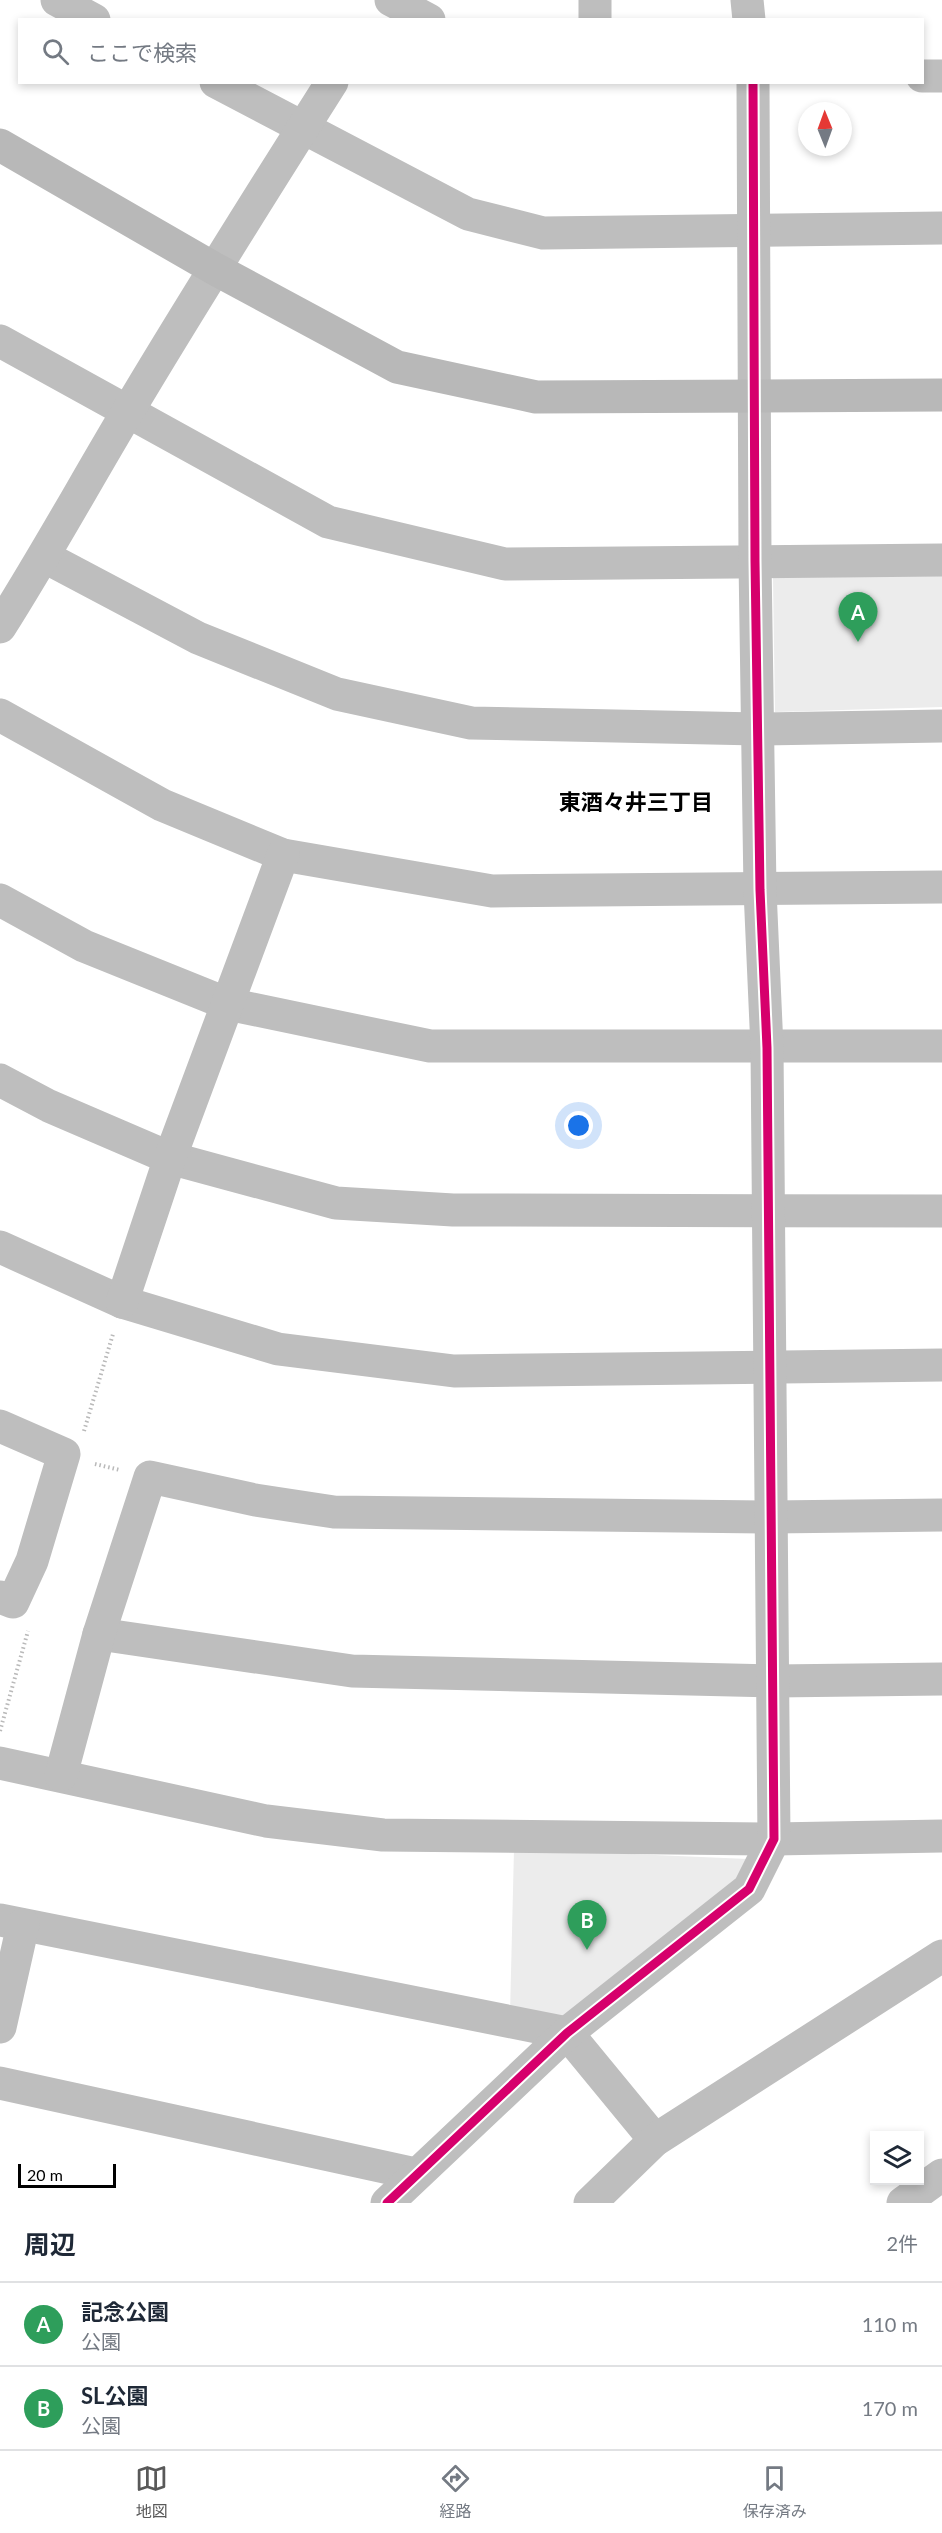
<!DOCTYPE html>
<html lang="ja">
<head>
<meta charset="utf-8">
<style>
	body { margin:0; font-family:Lato,"Noto Sans JP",sans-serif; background:#f2f2f3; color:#1f2937 }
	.controls { position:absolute; right:18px; bottom:18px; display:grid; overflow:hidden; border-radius:0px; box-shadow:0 3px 9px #0003 }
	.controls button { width:54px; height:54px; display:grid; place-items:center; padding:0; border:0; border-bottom:2px solid #e0e1e3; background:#fff; color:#1f2937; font:30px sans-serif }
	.compass { position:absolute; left:798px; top:102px; width:54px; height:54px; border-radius:50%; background:#fff; box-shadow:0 3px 9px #0003; rotate:359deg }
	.scale { position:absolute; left:18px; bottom:15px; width:98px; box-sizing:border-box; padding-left:6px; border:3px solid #000; border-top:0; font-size:16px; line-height:21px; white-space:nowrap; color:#000; -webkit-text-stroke:4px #fff; paint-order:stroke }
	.you { position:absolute; left:579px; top:1126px; width:21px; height:21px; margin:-15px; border:4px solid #fff; border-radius:50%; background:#1a73e8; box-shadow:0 0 0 9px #1a73e833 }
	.badge { display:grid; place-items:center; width:39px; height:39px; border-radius:50%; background:#595959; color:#fff; font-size:20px; font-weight:700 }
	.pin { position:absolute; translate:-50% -50px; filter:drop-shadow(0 2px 3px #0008) }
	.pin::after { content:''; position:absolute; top:32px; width:21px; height:18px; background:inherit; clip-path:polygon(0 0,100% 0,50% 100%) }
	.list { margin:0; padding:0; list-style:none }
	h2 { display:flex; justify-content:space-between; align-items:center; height:78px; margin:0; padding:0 24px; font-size:26px }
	h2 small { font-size:20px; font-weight:400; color:#747a83 }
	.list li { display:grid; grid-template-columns:39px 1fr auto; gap:18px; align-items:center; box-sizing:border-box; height:84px; padding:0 24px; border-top:2px solid #e0e1e3 }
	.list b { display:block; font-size:22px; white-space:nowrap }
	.list p { margin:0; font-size:20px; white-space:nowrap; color:#747a83 }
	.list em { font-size:20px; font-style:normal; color:#747a83 }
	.icon { flex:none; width:33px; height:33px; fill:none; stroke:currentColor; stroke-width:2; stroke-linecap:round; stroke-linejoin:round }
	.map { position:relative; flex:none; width:942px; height:2203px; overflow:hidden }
	.search { position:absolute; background:#fff; box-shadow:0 3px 9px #0003; left:18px; right:18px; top:18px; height:66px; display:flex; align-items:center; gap:15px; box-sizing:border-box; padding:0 21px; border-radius:0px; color:#747a83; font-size:22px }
	.sheet { height:246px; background:#fff }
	nav { display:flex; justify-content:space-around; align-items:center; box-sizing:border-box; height:84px; border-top:2px solid #e0e1e3; background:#fff; font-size:16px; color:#747a83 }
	nav a { display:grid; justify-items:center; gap:3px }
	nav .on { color:#595959 }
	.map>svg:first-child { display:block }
	.green { fill:#ececec }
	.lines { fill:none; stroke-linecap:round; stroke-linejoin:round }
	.path { stroke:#b9b9b9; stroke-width:4; stroke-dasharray:1.5 3; stroke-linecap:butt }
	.street { stroke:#bebebe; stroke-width:33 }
	.secondary { stroke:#b8b8b8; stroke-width:33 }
	.cycleway-casing { stroke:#fff; stroke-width:13 }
	.cycleway { stroke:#d6006c; stroke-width:9 }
	.labels { text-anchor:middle; stroke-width:4.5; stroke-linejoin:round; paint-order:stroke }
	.neighbourhood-label { font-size:22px; font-weight:bold; fill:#000; stroke:#fff }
</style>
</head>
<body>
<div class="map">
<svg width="942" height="2203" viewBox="0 0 942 2203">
	<rect width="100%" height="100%" fill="#fff"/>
	<g class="green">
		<path d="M 942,576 L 942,707 L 775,712 L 773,577 Z"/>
		<path d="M 514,1849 L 748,1859 L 744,1886 L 565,2027 L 510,2014 Z"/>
	</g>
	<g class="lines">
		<g class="path">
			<path d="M 84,1431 L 113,1334"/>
			<path d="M 95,1464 L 120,1470"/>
			<path d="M 0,1731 L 28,1631"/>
		</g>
		<g class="street">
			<path d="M 57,0 L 94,20"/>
			<path d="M 391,0 L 429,20"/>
			<path d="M 595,0 L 595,20"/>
			<path d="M 747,0 L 749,20"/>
			<path d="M 922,76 L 942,76"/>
			<path d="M 216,82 L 468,214 L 543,233 L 942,228"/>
			<path d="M 0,341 L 328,522 L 505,564 L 942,560"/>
			<path d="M 45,557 L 198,638 L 337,694 L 471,723 L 758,729 L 942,726"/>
			<path d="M 0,627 C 45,556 85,483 128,411 C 194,300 263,191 332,82"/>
			<path d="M 0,715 L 162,805 L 283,855 L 492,891 L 942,887"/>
			<path d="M 0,900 L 84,946 L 228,1004 L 430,1046 L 942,1046"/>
			<path d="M 0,1080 L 49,1106 L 170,1158 L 336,1203 L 453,1210 L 942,1211"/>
			<path d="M 0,1247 L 122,1302 L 278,1349 L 454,1371 L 942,1365"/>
			<path d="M 122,1302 L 170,1158 L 283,855"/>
			<path d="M 0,1426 L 64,1454 L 32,1561 L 13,1602 L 0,1597"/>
			<path d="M 99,1634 L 352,1671 L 774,1681 L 942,1679"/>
			<path d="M 0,1763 L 266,1821 L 383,1835 L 774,1839 L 942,1836"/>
			<path d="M 61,1775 L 99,1634 L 150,1477 L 255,1500 L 334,1512 L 771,1517 L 942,1515"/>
			<path d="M 0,1920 L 567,2033 L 655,2140"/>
			<path d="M 0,2027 L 23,1925"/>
			<path d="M 0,2083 L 416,2174"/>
			<path d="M 387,2203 L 567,2033 L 749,1889 L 774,1839 L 767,1048 L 760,890 L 755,561 L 753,82"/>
			<path d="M 590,2203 L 655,2140 L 942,1956"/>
			<path d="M 903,2203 L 942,2175"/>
		</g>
		<path class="secondary" d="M 0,145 L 215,269 L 397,367 L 536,397 L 942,395"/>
		<g class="cycleway-casing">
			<path id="cycleway" d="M 387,2203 L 567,2033 L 749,1889 L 774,1839 L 767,1048 L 760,890 L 755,561 L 753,82"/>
		</g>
		<use href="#cycleway" class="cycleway"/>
	</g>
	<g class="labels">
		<g class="neighbourhood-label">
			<text x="636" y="810">東酒々井三丁目</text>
		</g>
	</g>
</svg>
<div class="controls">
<button><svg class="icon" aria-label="layers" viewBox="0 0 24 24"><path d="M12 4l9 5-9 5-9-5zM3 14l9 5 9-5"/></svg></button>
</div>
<svg class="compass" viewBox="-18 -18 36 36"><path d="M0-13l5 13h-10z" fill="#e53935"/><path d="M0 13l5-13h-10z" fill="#747a83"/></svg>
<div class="scale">20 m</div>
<div class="you"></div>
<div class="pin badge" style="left:858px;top:642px;background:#2e9e5b">A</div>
<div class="pin badge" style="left:587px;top:1950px;background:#2e9e5b">B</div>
<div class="search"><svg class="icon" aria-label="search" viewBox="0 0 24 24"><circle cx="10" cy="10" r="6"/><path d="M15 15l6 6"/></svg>ここで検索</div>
</div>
<section class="sheet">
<h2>周辺<small>2件</small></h2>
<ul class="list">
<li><span class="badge" style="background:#2e9e5b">A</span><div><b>記念公園</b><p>公園</p></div><em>110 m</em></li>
<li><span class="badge" style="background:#2e9e5b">B</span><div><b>SL公園</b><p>公園</p></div><em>170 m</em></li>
</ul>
</section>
<nav>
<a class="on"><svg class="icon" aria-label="map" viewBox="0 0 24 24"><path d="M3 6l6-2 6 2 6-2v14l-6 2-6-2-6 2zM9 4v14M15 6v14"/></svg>地図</a>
<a><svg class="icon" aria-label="directions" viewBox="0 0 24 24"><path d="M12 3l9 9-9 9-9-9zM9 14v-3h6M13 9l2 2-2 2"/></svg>経路</a>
<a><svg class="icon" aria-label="saved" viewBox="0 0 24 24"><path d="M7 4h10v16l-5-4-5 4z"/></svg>保存済み</a>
</nav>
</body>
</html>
